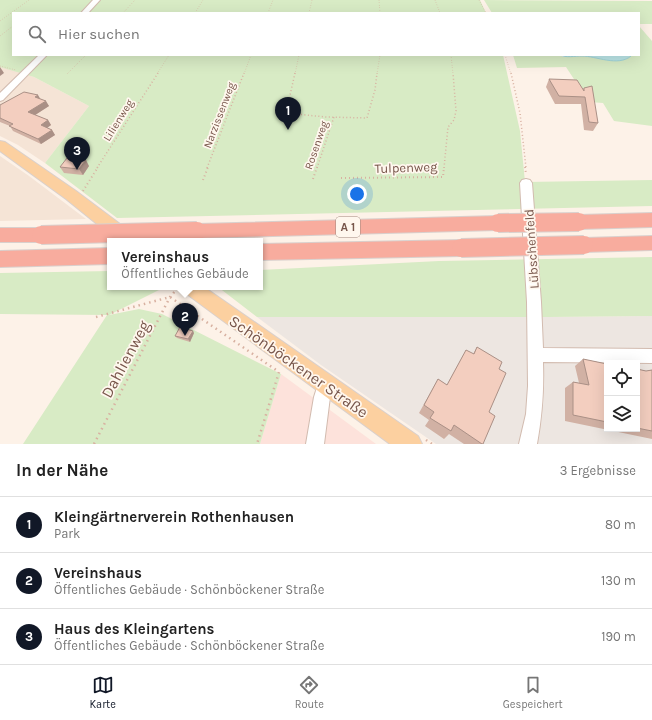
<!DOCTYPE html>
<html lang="de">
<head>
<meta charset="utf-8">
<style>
	body { margin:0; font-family:Karla,sans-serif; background:#f6f6f6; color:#222 }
	.controls { position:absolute; right:12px; bottom:12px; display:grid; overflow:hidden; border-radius:0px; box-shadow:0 4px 16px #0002 }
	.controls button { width:36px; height:36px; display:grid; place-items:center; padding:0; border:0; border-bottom:1px solid #e0e0e0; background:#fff; color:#222; font:20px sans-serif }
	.you { position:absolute; left:357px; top:194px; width:14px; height:14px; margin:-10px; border:3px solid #fff; border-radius:50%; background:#1a73e8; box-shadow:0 0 0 6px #1a73e833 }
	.badge { display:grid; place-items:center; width:26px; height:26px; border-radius:50%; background:#111827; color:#fff; font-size:13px; font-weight:700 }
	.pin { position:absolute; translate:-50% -33px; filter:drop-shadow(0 1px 2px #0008) }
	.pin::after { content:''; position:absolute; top:21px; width:14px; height:12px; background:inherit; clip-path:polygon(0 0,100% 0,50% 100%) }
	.popup { position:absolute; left:107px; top:238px; width:156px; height:52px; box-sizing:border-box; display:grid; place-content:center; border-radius:0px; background:#fff; filter:drop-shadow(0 1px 3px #0005); font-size:13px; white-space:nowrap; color:#767676 }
	.popup b { font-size:15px; color:#222 }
	.popup::after { content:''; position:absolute; left:50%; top:100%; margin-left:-8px; border:8px solid transparent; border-top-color:#fff }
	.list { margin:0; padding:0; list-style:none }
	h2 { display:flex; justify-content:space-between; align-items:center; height:52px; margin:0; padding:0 16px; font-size:17px }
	h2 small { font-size:13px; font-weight:400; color:#767676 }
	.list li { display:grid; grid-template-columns:26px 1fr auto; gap:12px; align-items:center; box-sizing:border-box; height:56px; padding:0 16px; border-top:1px solid #e0e0e0 }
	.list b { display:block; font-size:15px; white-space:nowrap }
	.list p { margin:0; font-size:13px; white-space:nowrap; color:#767676 }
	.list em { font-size:13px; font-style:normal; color:#767676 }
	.icon { flex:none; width:22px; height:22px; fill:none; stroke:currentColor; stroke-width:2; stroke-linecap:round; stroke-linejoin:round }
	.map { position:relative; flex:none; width:652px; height:444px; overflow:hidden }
	.search { position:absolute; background:#fff; box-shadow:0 4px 16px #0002; left:12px; right:12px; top:12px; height:44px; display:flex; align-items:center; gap:10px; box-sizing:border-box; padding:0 14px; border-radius:0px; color:#767676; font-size:15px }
	.sheet { height:220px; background:#fff }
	nav { display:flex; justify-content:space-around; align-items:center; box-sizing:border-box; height:56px; border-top:1px solid #e0e0e0; background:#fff; font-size:11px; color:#767676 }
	nav a { display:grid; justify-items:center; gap:2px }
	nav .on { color:#111827 }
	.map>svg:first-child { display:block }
	.residential { fill:#f5e4d6 }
	.commercial { fill:#fde2db }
	.industrial { fill:#ede6e1; fill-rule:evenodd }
	.green { fill:#d8ebc5 }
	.water { fill:#bbe5e7; stroke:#a1d6d9 }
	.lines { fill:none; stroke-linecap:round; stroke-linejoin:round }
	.minor-casing { stroke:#d2bbaf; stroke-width:2 }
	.major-casing { stroke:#d9d0cd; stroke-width:2 }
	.highway-casing { stroke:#d9d0cd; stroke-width:2 }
	.path-far3 { stroke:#d8b1a1; stroke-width:1; stroke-dasharray:0.5 2; stroke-linecap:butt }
	.path-far2 { stroke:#d8b1a1; stroke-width:1.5; stroke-dasharray:1 2.5; stroke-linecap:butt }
	.path-far1 { stroke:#d8b1a1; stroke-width:2; stroke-dasharray:1 3; stroke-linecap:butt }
	.path { stroke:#d8b1a1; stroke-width:2.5; stroke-dasharray:1.5 4; stroke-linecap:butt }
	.minor { fill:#fff; fill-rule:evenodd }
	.major { fill:#fcd0a0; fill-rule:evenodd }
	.highway { fill:#f8ac9e; fill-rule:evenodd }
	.highway-bridge-casing { stroke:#d9d0cd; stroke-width:20; stroke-linecap:butt }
	.highway-bridge { stroke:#f8ac9e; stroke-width:18 }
	.wall { fill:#d1b1a4 }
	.shaded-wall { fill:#aa9086 }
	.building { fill:#f3cebf; stroke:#aa9086 }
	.labels { text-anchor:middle; stroke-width:3.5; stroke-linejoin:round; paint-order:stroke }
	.far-street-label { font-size:11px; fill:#78564b; stroke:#fff7ee }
	.shield { fill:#fff7ee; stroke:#a0867c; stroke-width:1 }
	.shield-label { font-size:12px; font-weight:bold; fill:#78564b }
	.street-label { font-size:13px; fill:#78564b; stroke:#fff7ee }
	.near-street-label { font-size:16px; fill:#78564b; stroke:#fff7ee }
</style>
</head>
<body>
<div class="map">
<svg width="652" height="444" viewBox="0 0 652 444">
	<rect width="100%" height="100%" fill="#fdf2e8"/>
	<g class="residential">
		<path d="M 0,66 L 34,77 L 89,106 L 45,163 L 18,145 L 0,136 Z"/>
		<path d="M 0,156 L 29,176 L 86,219 L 0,221 Z"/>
	</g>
	<path class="commercial" d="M 281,374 L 376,444 L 260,444 Z"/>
	<path class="industrial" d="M 652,316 L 652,444 L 436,444 L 321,365 L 257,317 L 548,317 ZM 607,363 L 637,363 L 637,429 L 607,429 Z"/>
	<g class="green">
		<path d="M 0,0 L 480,0 L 486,13 L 13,13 L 13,55 L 503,55 L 520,131 L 525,182 L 652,180 L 652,206 L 117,218 L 45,163 L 89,106 L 34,77 L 0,67 Z"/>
		<path d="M 484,0 L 652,1 L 652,24 L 639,24 L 639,13 L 492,13 Z"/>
		<path d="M 639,26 L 652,41 L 652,126 L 614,121 L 603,103 L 589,102 L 566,67 L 517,68 L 513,55 L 560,55 L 563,57 L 583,56 L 609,60 L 627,59 L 630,55 L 639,55 Z"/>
		<path d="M 652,257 L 652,316 L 548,317 L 257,317 L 218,287 L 260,287 L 260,270 L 439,261 Z"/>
		<path d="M 110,271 L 110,287 L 165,287 L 109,315 L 139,309 L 162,314 L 281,374 L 260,444 L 23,444 L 107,315 L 0,314 L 0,273 Z"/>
	</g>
	<path class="water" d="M 560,55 L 630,55 L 631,56 C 618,67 596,56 582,56 C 575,56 566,58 560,55 Z"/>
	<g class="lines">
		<g class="minor-casing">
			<g id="minor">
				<path d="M 93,0 L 100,0 L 88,13 L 81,13 Z"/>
				<path d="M 39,55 L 47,55 L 3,100 L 0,101 L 0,93 Z"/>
				<path d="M 526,179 L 530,180 L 532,183 L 541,302 L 543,348 L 652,349 L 652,363 L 543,362 C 544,391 542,416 537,444 L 519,444 L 526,414 L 528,386 L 527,302 L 520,183 L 522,180 Z"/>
				<path d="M 326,376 L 332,378 L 334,384 L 330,397 L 324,444 L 306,444 L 314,397 L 320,378 Z"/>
			</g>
		</g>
		<g class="major-casing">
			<g id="major">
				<path d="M 0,141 L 5,142 L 76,191 L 132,233 L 134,238 L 133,241 L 118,241 L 66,199 L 0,151 Z"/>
				<path d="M 181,287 L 204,287 L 418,436 L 422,444 L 390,444 L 184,292 Z"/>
			</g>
		</g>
		<g class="highway-casing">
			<g id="highway">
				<path d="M 652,213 L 652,227 L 579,229 L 573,227 L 570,222 L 573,217 L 579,215 Z"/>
				<path d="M 498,216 L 504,218 L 507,223 L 504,228 L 498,230 L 197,238 L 191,236 L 188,231 L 191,226 L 197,224 Z"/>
				<path d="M 0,228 L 41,228 L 48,230 L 50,235 L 48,240 L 41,242 L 0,242 Z"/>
				<path d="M 652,236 L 652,250 L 584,252 L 577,250 L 575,245 L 577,240 L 584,238 Z"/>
				<path d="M 461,240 L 468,243 L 470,248 L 468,253 L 461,256 L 260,260 L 260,244 Z"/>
				<path d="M 110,248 L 110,264 L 0,267 L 0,251 Z"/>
			</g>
		</g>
		<g class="path-far3">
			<path d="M 379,0 L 380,13"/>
			<path d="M 435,0 L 440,13"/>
			<path d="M 479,0 L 486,13"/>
			<path d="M 123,13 L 135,0"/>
			<path d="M 195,13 L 203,0"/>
			<path d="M 268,13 L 273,0"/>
			<path d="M 309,13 L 312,0"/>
			<path d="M 0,21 L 29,0"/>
			<path d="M 0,36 L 13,26"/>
			<path d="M 451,55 L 453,74"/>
			<path d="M 505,55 L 511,74"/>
			<path d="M 0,66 L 16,70"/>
			<path d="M 67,74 L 86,55"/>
			<path d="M 157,74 L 169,55"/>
			<path d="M 244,74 L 251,55"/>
			<path d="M 295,74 L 299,55"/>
			<path d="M 377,74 L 380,55"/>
		</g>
		<g class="path-far2">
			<path d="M 295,73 L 286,113 L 326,117 L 367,118 L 375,90 L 377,73"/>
			<path d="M 511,73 L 520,113 L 526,168"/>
			<path d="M 97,168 L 158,73"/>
			<path d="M 207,168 L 244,73"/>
			<path d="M 317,168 L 334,117"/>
			<path d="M 444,168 L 448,127 L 454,120 L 456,111 L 453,73"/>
		</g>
		<g class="path-far1">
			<path d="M 525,167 L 526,174"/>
			<path d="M 341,178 L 443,177 L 444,167"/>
			<path d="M 313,179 L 317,167"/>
			<path d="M 203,180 L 208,167"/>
			<path d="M 83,191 L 98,167"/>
		</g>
		<g class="path">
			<path d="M 96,317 L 170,297 L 279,372 L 257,444"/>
			<path d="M 426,440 L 432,444"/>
			<path d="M 94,444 L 170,297 L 176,290"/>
		</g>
		<use href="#minor" class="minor"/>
		<use href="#major" class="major"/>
		<use href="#highway" class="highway"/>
		<g class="highway-bridge-casing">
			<g id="highway-bridge">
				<path d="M 498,223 L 579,222"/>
				<path d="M 41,235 L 197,231"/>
				<path d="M 461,248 L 584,245"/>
			</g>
		</g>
		<use href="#highway-bridge" class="highway-bridge"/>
	</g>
	<g class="wall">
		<path d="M 549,79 L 583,89 L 584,88 L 598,123 L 593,131 L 584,130 L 581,104 L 555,104 L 546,87 Z"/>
		<path d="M 41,99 L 49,106 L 35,115 L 48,120 L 51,125 L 47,128 L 52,130 L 55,135 L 41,144 L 13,131 L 10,126 L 0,122 L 0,105 Z"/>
		<path d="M 89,166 L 83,175 L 64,173 L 60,167 Z"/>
		<path d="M 194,333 L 190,342 L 177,338 L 175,336 Z"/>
		<path d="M 477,347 L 499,369 L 489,412 L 483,444 L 464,444 L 449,434 L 444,439 L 425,426 L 429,420 L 419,413 L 438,379 L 447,385 L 466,350 L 473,354 Z"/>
		<path d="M 583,359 L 607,364 L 607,429 L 637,429 L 637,369 L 646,371 L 652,370 L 652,439 L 565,421 L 565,388 L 573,382 L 579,383 L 575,366 Z"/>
	</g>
	<g class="shaded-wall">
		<path d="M 0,67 L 4,73 L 0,76 Z"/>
		<path d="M 38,95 L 41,100 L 35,97 Z"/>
		<path d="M 46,101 L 49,106 L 32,117 L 28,112 Z"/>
		<path d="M 48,120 L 51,125 L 44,130 L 41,125 Z"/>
		<path d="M 52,130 L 55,135 L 41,144 L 38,139 Z"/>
		<path d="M 86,160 L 89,166 L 83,175 L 79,169 Z"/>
		<path d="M 193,331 L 194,333 L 190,342 L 188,339 Z"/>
	</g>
	<g class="building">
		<path d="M 549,79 L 577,80 L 584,91 L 584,88 L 592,86 L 598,123 L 589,122 L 585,97 L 559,96 Z"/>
		<path d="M 24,92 L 38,95 L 35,97 L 46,101 L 28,112 L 48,120 L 41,125 L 52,130 L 38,139 L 9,126 L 13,124 L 0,118 L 0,105 Z"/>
		<path d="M 67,158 L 86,160 L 79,169 L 60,167 Z"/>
		<path d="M 180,327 L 193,331 L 188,339 L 175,336 Z"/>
		<path d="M 477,347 L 502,362 L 499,369 L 506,373 L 489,412 L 495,416 L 483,444 L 482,444 L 454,425 L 451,431 L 430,418 L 434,412 L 424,405 L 438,379 L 447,385 L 466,350 L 474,354 Z"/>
		<path d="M 583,359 L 607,364 L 607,422 L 573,415 L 573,382 L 589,385 Z"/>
		<path d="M 637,369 L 646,371 L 652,370 L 652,431 L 637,428 Z"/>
	</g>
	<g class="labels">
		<g class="far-street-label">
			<text transform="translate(219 115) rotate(-69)" y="4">Narzissenweg</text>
			<text transform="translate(118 120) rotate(-58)" y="4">Lilienweg</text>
			<text transform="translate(316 145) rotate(-71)" y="4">Rosenweg</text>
		</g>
		<rect class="shield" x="336" y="217" width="24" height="20" rx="3"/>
		<g class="shield-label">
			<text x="348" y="231">A 1</text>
		</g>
		<g class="street-label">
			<text transform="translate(406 167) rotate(-2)" y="5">Tulpenweg</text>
			<text transform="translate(531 249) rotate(-94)" y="5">Lübschenfeld</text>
		</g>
		<g class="near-street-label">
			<text transform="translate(125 359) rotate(-62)" y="6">Dahlienweg</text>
			<text transform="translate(299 366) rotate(35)" y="6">Schönböckener Straße</text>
		</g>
	</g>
</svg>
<div class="controls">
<button><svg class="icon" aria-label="locate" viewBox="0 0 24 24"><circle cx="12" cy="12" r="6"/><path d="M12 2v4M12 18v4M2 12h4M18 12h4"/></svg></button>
<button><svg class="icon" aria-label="layers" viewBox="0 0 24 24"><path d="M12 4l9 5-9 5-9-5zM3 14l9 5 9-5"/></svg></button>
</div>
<div class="you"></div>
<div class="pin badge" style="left:288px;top:130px">1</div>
<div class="pin badge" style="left:185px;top:336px">2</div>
<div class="popup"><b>Vereinshaus</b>Öffentliches Gebäude</div>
<div class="pin badge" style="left:77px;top:170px">3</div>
<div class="search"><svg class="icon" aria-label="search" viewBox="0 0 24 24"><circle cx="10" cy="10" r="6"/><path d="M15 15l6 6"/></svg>Hier suchen</div>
</div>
<section class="sheet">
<h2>In der Nähe<small>3 Ergebnisse</small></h2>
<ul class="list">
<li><span class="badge">1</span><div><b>Kleingärtnerverein Rothenhausen</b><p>Park</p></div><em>80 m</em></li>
<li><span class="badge">2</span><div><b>Vereinshaus</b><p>Öffentliches Gebäude · Schönböckener Straße</p></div><em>130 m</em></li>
<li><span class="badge">3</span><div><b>Haus des Kleingartens</b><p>Öffentliches Gebäude · Schönböckener Straße</p></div><em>190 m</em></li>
</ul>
</section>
<nav>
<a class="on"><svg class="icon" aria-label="map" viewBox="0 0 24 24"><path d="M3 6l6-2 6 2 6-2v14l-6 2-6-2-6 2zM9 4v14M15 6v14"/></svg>Karte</a>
<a><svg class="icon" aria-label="directions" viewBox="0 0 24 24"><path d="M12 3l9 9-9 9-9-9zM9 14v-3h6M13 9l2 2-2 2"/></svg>Route</a>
<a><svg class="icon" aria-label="saved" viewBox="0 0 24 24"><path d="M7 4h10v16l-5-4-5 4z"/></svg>Gespeichert</a>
</nav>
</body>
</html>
